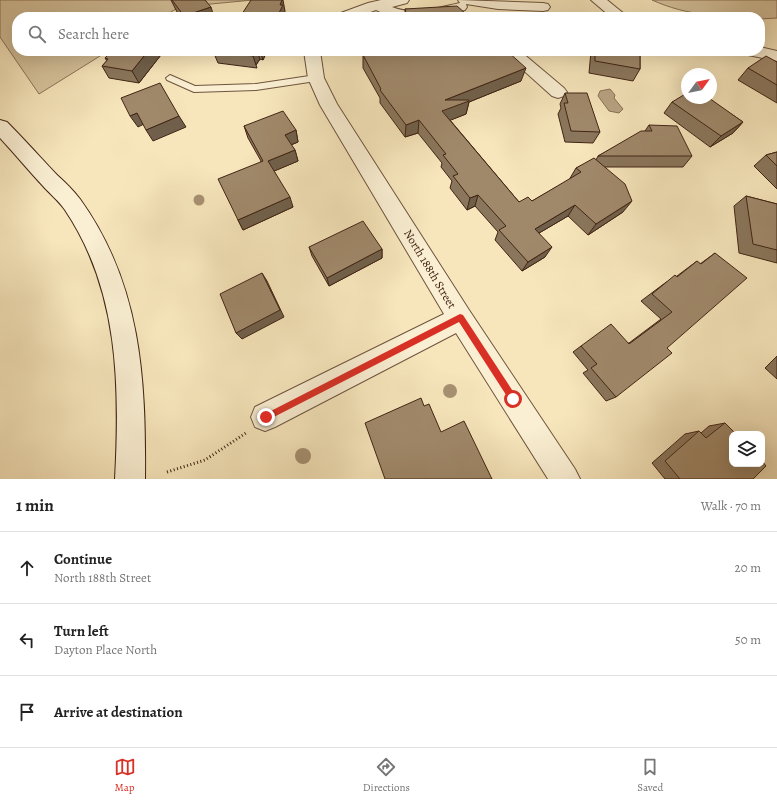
<!DOCTYPE html>
<html lang="en">
<head>
<meta charset="utf-8">
<style>
	body { margin:0; font-family:Alegreya,serif; background:#f6f6f6; color:#222 }
	.controls { position:absolute; right:12px; bottom:12px; display:grid; overflow:hidden; border-radius:8px; box-shadow:0 4px 16px #0002 }
	.controls button { width:36px; height:36px; display:grid; place-items:center; padding:0; border:0; border-bottom:1px solid #e0e0e0; background:#fff; color:#222; font:20px sans-serif }
	.compass { position:absolute; left:681px; top:68px; width:36px; height:36px; border-radius:50%; background:#fff; box-shadow:0 4px 16px #0002; rotate:57deg }
	.stop { position:absolute; width:12px; height:12px; margin:-9px; border:3px solid #d93025; border-radius:50%; background:#fff }
	.stop.end { background:#d93025; border-color:#fff; box-shadow:0 1px 4px #0008 }
	.list { margin:0; padding:0; list-style:none }
	h2 { display:flex; justify-content:space-between; align-items:center; height:52px; margin:0; padding:0 16px; font-size:17px }
	h2 small { font-size:13px; font-weight:400; color:#767676 }
	.list li { display:grid; grid-template-columns:26px 1fr auto; gap:12px; align-items:center; box-sizing:border-box; height:72px; padding:0 16px; border-top:1px solid #e0e0e0 }
	.list b { display:block; font-size:15px; white-space:nowrap }
	.list p { margin:0; font-size:13px; white-space:nowrap; color:#767676 }
	.list em { font-size:13px; font-style:normal; color:#767676 }
	.icon { flex:none; width:22px; height:22px; fill:none; stroke:currentColor; stroke-width:2; stroke-linecap:round; stroke-linejoin:round }
	.map { position:relative; flex:none; width:777px; height:479px; overflow:hidden }
	.search { position:absolute; background:#fff; box-shadow:0 4px 16px #0002; left:12px; right:12px; top:12px; height:44px; display:flex; align-items:center; gap:10px; box-sizing:border-box; padding:0 14px; border-radius:16px; color:#767676; font-size:15px }
	.sheet { height:268px; background:#fff }
	nav { display:flex; justify-content:space-around; align-items:center; box-sizing:border-box; height:56px; border-top:1px solid #e0e0e0; background:#fff; font-size:11px; color:#767676 }
	nav a { display:grid; justify-items:center; gap:2px }
	nav .on { color:#d93025 }
	.map>svg:first-child { display:block }
	.green { fill:#d8c59f; stroke:#8c745a }
	.water { fill:#b9a483; stroke:#897157 }
	.lines { fill:none; stroke-linecap:round; stroke-linejoin:round }
	.service-casing { stroke:#6e543e; stroke-width:2 }
	.minor-casing { stroke:#6e543e; stroke-width:2 }
	.secondary-casing { stroke:#412414; stroke-width:2 }
	.path { stroke:#412414; stroke-width:3; stroke-dasharray:1 2.5; stroke-linecap:butt }
	.service { fill:#faefd3; fill-rule:evenodd }
	.minor { fill:#faefd3; fill-rule:evenodd }
	.secondary { fill:#faefd3; fill-rule:evenodd }
	.tree { fill:#a89173 }
	.wall { fill:#8a765c; stroke:#412414 }
	.shaded-wall { fill:#70604b; stroke:#412414 }
	.building { fill:#a0896b; stroke:#412414 }
	.route { fill:#d93025 }
	.labels { text-anchor:middle; stroke-width:3; stroke-linejoin:round; paint-order:stroke }
	.street-label { font-size:12px; fill:#412414; stroke:#faefd3 }
</style>
</head>
<body>
<div class="map">
<svg width="777" height="479" viewBox="0 0 777 479">
	<rect width="100%" height="100%" fill="#f7e6bc"/>
	<filter id="stains"><feTurbulence type="fractalNoise" baseFrequency=".005" numOctaves="4"/><feColorMatrix values="0 0 0 0 .2 0 0 0 0 .09 0 0 0 0 .02 0 0 0 .5 -.17"/></filter>
	<radialGradient id="worn" r=".72"><stop offset=".6" stop-color="#630" stop-opacity="0"/><stop offset="1" stop-color="#630" stop-opacity=".3"/></radialGradient>
	<g class="green">
		<path d="M 0,0 L 253,0 L 179,7 L 163,17 L 17,17 L 17,51 L 108,51 L 39,94 L 0,37 Z"/>
		<path d="M 652,0 L 777,0 L 777,18 L 760,19 L 760,17 C 722,17 687,16 652,0 Z"/>
	</g>
	<path class="water" d="M 610,89 L 615,95 L 614,98 L 623,109 L 619,113 L 609,111 L 598,96 L 600,91 Z"/>
	<g class="lines">
		<g class="service-casing">
			<path id="service" d="M 170,75 L 195,86 L 256,84 L 316,75 L 320,78 L 316,81 L 256,90 L 194,92 L 167,80 L 166,78 Z"/>
		</g>
		<g class="minor-casing">
			<g id="minor">
				<path d="M 381,0 L 409,0 L 407,3 L 392,7 C 415,16 436,8 460,3 L 458,0 L 543,3 L 548,4 L 550,7 L 548,10 L 543,11 L 498,9 L 466,4 L 467,7 L 465,10 C 438,18 401,23 376,10 L 357,17 L 335,17 L 338,14 L 368,3 Z"/>
				<path d="M 591,0 L 607,0 L 628,17 L 611,17 Z"/>
				<path d="M 760,47 L 777,51 L 777,61 L 748,55 L 746,51 L 760,51 Z"/>
				<path d="M 304,51 L 320,51 L 324,78 L 337,104 L 469,310 L 575,469 L 580,479 L 548,479 L 456,333 L 275,427 L 265,431 L 255,427 L 251,417 L 255,407 L 444,314 L 320,105 L 308,78 Z"/>
				<path d="M 502,51 L 520,51 L 564,88 L 567,92 L 564,96 L 558,98 L 552,96 Z"/>
			</g>
		</g>
		<g class="secondary-casing">
			<path id="secondary" d="M 0,120 L 7,122 C 24,139 40,157 57,175 C 65,182 73,190 80,199 C 141,284 146,378 145,479 L 115,479 C 120,386 119,290 65,210 C 59,201 50,194 43,186 C 28,170 15,154 0,138 Z"/>
		</g>
		<path class="path" d="M 167,472 L 205,460 L 246,433"/>
		<use href="#service" class="service"/>
		<use href="#minor" class="minor"/>
		<use href="#secondary" class="secondary"/>
	</g>
	<g class="tree">
		<circle cx="199" cy="200" r="5.5"/>
		<circle cx="450" cy="391" r="7"/>
		<circle cx="303" cy="456" r="8"/>
	</g>
	<g class="wall">
		<path d="M 171,0 L 205,0 L 214,17 L 181,17 L 177,12 Z"/>
		<path d="M 405,9 L 466,17 L 405,17 Z"/>
		<path d="M 164,51 L 139,83 L 109,78 L 102,66 L 107,61 L 105,58 Z"/>
		<path d="M 213,51 L 267,51 L 263,60 L 260,59 L 256,65 L 257,68 L 218,63 Z"/>
		<path d="M 368,51 L 500,51 L 521,81 L 469,102 L 466,114 L 450,120 L 519,202 L 532,201 L 569,180 L 576,168 L 596,160 L 598,156 L 645,131 L 649,125 L 692,156 L 683,167 L 604,167 L 623,212 L 588,235 L 568,216 L 539,233 L 545,257 L 522,271 L 495,240 L 498,232 L 475,206 L 467,210 L 450,188 L 452,181 L 441,167 L 442,163 L 418,133 L 405,137 L 380,103 L 380,98 L 363,68 L 363,55 L 369,54 Z"/>
		<path d="M 591,51 L 640,51 L 640,69 L 633,81 L 589,73 Z"/>
		<path d="M 777,62 L 777,103 L 738,80 L 748,68 Z"/>
		<path d="M 565,93 L 600,132 L 593,143 L 565,142 L 558,114 L 561,108 L 560,104 Z"/>
		<path d="M 709,99 L 743,122 L 733,133 L 710,147 L 664,113 L 672,102 Z"/>
		<path d="M 244,126 L 296,130 L 298,142 L 291,145 L 295,150 L 298,161 L 274,171 L 293,207 L 243,230 L 238,220 L 261,161 L 248,138 Z"/>
		<path d="M 777,152 L 777,189 L 754,166 L 766,155 Z"/>
		<path d="M 746,196 L 777,204 L 777,263 L 739,253 L 734,206 Z"/>
		<path d="M 309,247 L 382,249 L 382,258 L 329,286 L 312,256 Z"/>
		<path d="M 715,253 L 667,348 L 616,397 L 606,401 L 583,373 L 588,370 L 573,352 L 581,346 L 629,343 L 661,319 L 641,301 L 665,283 L 677,276 L 697,261 L 700,264 Z"/>
		<path d="M 777,356 L 777,379 L 765,368 Z"/>
		<path d="M 725,423 L 753,479 L 665,479 L 652,463 L 685,434 L 699,431 L 701,433 L 709,426 Z"/>
	</g>
	<g class="shaded-wall">
		<path d="M 282,0 L 283,0 L 285,11 L 285,12 L 286,17 L 277,17 L 280,5 Z"/>
		<path d="M 211,7 L 214,17 L 184,17 L 184,16 Z"/>
		<path d="M 148,51 L 164,51 L 139,83 L 132,71 Z"/>
		<path d="M 254,51 L 257,51 L 260,59 L 256,65 L 253,56 L 252,55 Z"/>
		<path d="M 260,51 L 267,51 L 263,60 Z"/>
		<path d="M 526,68 L 521,81 L 469,102 L 466,114 L 441,124 L 442,111 L 445,100 Z"/>
		<path d="M 137,113 L 144,124 L 138,127 L 130,116 Z"/>
		<path d="M 179,116 L 186,127 L 153,141 L 146,130 Z"/>
		<path d="M 419,120 L 418,133 L 405,137 L 406,125 Z"/>
		<path d="M 743,122 L 733,133 L 710,147 L 721,136 Z"/>
		<path d="M 296,130 L 298,142 L 288,146 L 285,135 Z"/>
		<path d="M 295,150 L 298,161 L 272,172 L 268,161 Z"/>
		<path d="M 478,195 L 475,206 L 467,210 L 470,198 Z"/>
		<path d="M 290,197 L 293,207 L 243,230 L 238,220 Z"/>
		<path d="M 632,201 L 623,212 L 588,235 L 596,224 Z"/>
		<path d="M 575,205 L 568,216 L 529,239 L 535,229 Z"/>
		<path d="M 552,247 L 545,257 L 522,271 L 528,262 Z"/>
		<path d="M 382,249 L 382,258 L 329,286 L 327,278 Z"/>
		<path d="M 262,273 L 267,281 L 284,317 L 242,339 L 236,333 Z"/>
	</g>
	<g class="building">
		<path d="M 172,0 L 205,0 L 211,7 L 184,16 Z"/>
		<path d="M 251,0 L 282,0 L 280,5 L 283,5 L 277,17 L 240,17 Z"/>
		<path d="M 457,6 L 465,13 L 466,17 L 407,17 L 405,9 Z"/>
		<path d="M 112,51 L 148,51 L 132,71 L 102,66 L 108,59 L 105,58 Z"/>
		<path d="M 213,51 L 254,51 L 252,55 L 253,56 Z"/>
		<path d="M 374,51 L 500,51 L 501,52 L 503,51 L 507,51 L 526,68 L 445,100 L 469,100 L 469,101 L 442,111 L 519,202 L 528,197 L 532,201 L 581,172 L 576,168 L 594,158 L 625,184 L 632,201 L 596,224 L 575,205 L 535,229 L 552,247 L 528,262 L 499,230 L 506,226 L 478,195 L 470,198 L 453,176 L 458,174 L 443,155 L 446,154 L 419,120 L 406,125 L 380,90 L 381,89 L 363,55 L 375,52 Z"/>
		<path d="M 595,51 L 640,51 L 640,69 L 595,61 Z"/>
		<path d="M 766,56 L 777,62 L 777,85 L 748,68 Z"/>
		<path d="M 160,83 L 179,116 L 146,130 L 137,113 L 130,116 L 121,98 Z"/>
		<path d="M 565,93 L 587,93 L 600,132 L 571,131 L 564,103 L 568,103 Z"/>
		<path d="M 687,93 L 687,98 L 709,98 L 743,122 L 721,136 L 672,102 Z"/>
		<path d="M 283,111 L 296,130 L 285,135 L 295,150 L 268,161 L 290,197 L 238,220 L 218,179 L 263,161 L 244,126 Z"/>
		<path d="M 649,125 L 677,126 L 692,156 L 598,156 L 641,131 L 652,131 Z"/>
		<path d="M 777,152 L 777,166 L 766,155 Z"/>
		<path d="M 746,196 L 777,204 L 777,250 L 753,244 Z"/>
		<path d="M 363,221 L 382,249 L 327,278 L 309,247 Z"/>
		<path d="M 715,253 L 747,278 L 667,348 L 672,353 L 616,397 L 591,368 L 597,364 L 581,346 L 611,324 L 629,344 L 672,312 L 652,294 L 675,275 L 677,277 L 697,261 L 701,264 Z"/>
		<path d="M 262,273 L 280,310 L 236,333 L 220,294 Z"/>
		<path d="M 421,398 L 424,406 L 429,404 L 441,432 L 464,421 L 492,479 L 385,479 L 365,423 Z"/>
		<path d="M 725,423 L 736,434 L 732,434 L 732,464 L 762,464 L 762,461 L 766,466 L 753,479 L 680,479 L 665,461 L 699,431 L 706,438 Z"/>
	</g>
	<path class="route" d="M 460,314 L 463,315 L 516,396 L 516,401 L 510,401 L 459,322 L 268,420 L 263,420 L 263,415 Z"/>
	<g class="labels">
		<g class="street-label">
			<text transform="translate(430 269) rotate(59)" y="4">North 188th Street</text>
		</g>
	</g>
	<rect width="100%" height="100%" filter="url(#stains)"/>
	<rect width="100%" height="100%" fill="url(#worn)"/>
</svg>
<div class="controls">
<button><svg class="icon" aria-label="layers" viewBox="0 0 24 24"><path d="M12 4l9 5-9 5-9-5zM3 14l9 5 9-5"/></svg></button>
</div>
<svg class="compass" viewBox="-18 -18 36 36"><path d="M0-13l5 13h-10z" fill="#e53935"/><path d="M0 13l5-13h-10z" fill="#767676"/></svg>
<div class="stop" style="left:513px;top:399px"></div>
<div class="stop end" style="left:266px;top:417px"></div>
<div class="search"><svg class="icon" aria-label="search" viewBox="0 0 24 24"><circle cx="10" cy="10" r="6"/><path d="M15 15l6 6"/></svg>Search here</div>
</div>
<section class="sheet">
<h2>1 min<small>Walk · 70 m</small></h2>
<ul class="list">
<li><svg class="icon" aria-label="ahead" viewBox="0 0 24 24"><path d="M12 20V5M6 11l6-6 6 6"/></svg><div><b>Continue</b><p>North 188th Street</p></div><em>20 m</em></li>
<li><svg class="icon" aria-label="left" viewBox="0 0 24 24"><path d="M17 20v-9H6M10 6l-5 5 5 5"/></svg><div><b>Turn left</b><p>Dayton Place North</p></div><em>50 m</em></li>
<li><svg class="icon" aria-label="arrive" viewBox="0 0 24 24"><path d="M6 21V4h12l-3 4 3 4H6"/></svg><div><b>Arrive at destination</b></div></li>
</ul>
</section>
<nav>
<a class="on"><svg class="icon" aria-label="map" viewBox="0 0 24 24"><path d="M3 6l6-2 6 2 6-2v14l-6 2-6-2-6 2zM9 4v14M15 6v14"/></svg>Map</a>
<a><svg class="icon" aria-label="directions" viewBox="0 0 24 24"><path d="M12 3l9 9-9 9-9-9zM9 14v-3h6M13 9l2 2-2 2"/></svg>Directions</a>
<a><svg class="icon" aria-label="saved" viewBox="0 0 24 24"><path d="M7 4h10v16l-5-4-5 4z"/></svg>Saved</a>
</nav>
</body>
</html>
